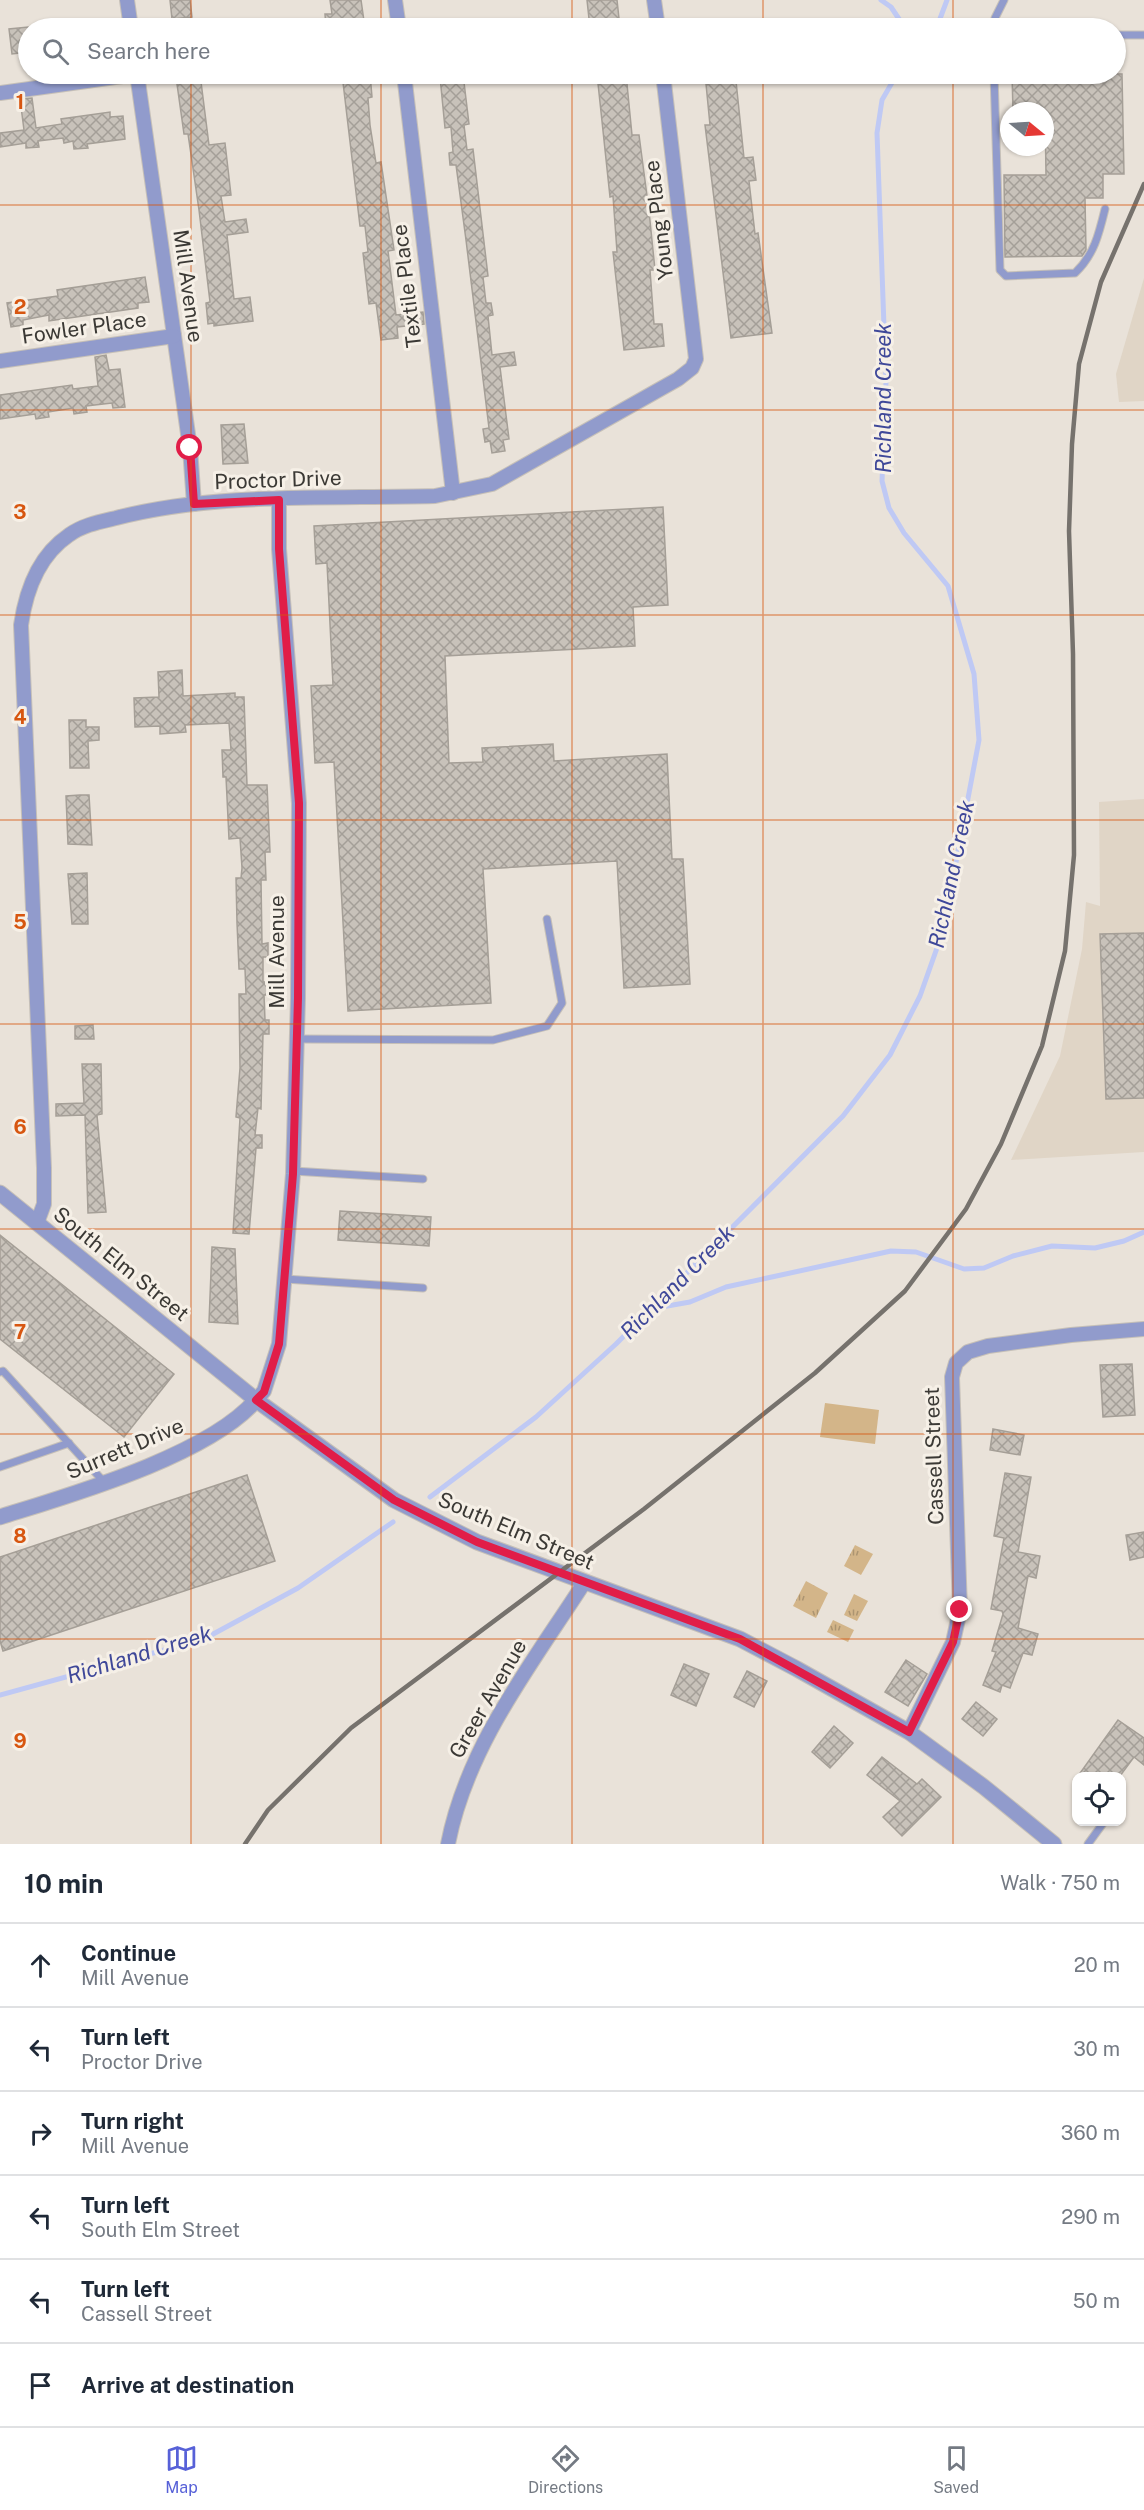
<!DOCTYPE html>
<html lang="en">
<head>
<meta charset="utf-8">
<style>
	body { margin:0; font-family:"Public Sans",sans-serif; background:#f2f2f3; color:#1f2937 }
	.controls { position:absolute; right:18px; bottom:18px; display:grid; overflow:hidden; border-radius:12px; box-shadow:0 2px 4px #0004 }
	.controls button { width:54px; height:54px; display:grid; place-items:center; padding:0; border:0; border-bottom:2px solid #e0e1e3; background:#fff; color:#1f2937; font:30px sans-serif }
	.compass { position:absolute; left:1000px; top:102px; width:54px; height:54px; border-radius:50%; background:#fff; box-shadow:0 2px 4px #0004; rotate:108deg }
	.stop { position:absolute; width:18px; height:18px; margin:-14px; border:4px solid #e11d48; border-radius:50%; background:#fff }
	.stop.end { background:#e11d48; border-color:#fff; box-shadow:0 2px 6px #0008 }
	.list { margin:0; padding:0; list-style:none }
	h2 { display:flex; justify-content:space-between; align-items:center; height:78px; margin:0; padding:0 24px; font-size:26px }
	h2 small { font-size:20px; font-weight:400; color:#747a83 }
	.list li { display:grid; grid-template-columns:39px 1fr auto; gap:18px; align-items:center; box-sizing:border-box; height:84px; padding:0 24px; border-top:2px solid #e0e1e3 }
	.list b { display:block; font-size:22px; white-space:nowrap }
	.list p { margin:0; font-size:20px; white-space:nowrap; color:#747a83 }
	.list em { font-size:20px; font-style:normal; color:#747a83 }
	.icon { flex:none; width:33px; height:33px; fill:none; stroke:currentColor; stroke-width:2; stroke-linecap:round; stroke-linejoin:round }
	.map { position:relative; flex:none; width:1144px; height:1844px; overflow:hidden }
	.search { position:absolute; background:#fff; box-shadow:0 2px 4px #0004; left:18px; right:18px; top:18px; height:66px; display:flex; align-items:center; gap:15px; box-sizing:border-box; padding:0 21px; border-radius:33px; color:#747a83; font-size:22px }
	.sheet { height:582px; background:#fff }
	nav { display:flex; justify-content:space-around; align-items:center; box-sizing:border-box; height:84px; border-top:2px solid #e0e1e3; background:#fff; font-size:16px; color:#747a83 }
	nav a { display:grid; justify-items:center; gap:3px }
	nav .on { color:#5761d8 }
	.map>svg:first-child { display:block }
	.built { fill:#e0d5c6 }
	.grass { fill:url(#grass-tufts) }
	.pitch { fill:#d3b589 }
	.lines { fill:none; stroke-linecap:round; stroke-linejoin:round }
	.stream { stroke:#bfc9f4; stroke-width:5 }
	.building { fill:url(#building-cross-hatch); stroke:#a59f97; stroke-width:1.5 }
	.service-casing { stroke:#c6c0b8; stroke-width:9 }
	.minor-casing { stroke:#c6c0b8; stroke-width:16 }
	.tertiary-casing { stroke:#c6c0b8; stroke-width:17 }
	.service { stroke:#919bcc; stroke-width:7 }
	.minor { stroke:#919bcc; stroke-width:14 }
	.tertiary { stroke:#919bcc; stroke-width:15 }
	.rail { stroke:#76726d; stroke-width:4.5 }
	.route { stroke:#e11d48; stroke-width:8 }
	.grid { fill:none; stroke:#d75610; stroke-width:1.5; stroke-opacity:0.55 }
	.labels { text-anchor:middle; stroke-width:6; stroke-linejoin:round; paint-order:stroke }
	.street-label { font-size:21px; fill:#3b3935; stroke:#f6f0e7 }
	.water-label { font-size:22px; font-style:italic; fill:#3f4899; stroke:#f6f0e7 }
	.grid-label { font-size:20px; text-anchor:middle; font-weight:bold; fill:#d75610; stroke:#f6f0e7; stroke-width:6; stroke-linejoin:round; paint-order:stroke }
</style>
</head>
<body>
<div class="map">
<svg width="1144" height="1844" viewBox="0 0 1144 1844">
	<defs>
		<pattern id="grass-tufts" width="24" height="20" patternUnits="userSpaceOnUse" patternTransform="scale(1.5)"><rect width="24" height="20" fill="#d3b589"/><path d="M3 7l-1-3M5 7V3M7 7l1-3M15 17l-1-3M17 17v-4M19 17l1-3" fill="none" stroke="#ac9471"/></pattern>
		<pattern id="building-cross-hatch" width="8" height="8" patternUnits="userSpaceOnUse" patternTransform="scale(1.5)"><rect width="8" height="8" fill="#c8c2ba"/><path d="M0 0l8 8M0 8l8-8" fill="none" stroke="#a49f98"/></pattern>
	</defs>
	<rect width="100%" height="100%" fill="#e9e2d9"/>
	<g class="built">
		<path d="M 1144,278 L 1144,401 L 1119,402 L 1116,374 Z"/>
		<path d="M 1144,799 L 1144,1152 L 1011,1160 L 1060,1056 L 1082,949 L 1086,902 L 1100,906 L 1099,802 Z"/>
	</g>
	<g class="grass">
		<path d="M 855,1545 L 873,1554 L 861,1575 L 844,1566 Z"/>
		<path d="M 806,1581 L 828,1593 L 816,1618 L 793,1606 Z"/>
		<path d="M 854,1594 L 868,1601 L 857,1621 L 844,1615 Z"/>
		<path d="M 833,1620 L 854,1630 L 848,1642 L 827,1632 Z"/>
	</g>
	<path class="pitch" d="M 825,1403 L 879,1410 L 875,1444 L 820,1437 Z"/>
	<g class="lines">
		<g class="stream">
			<path d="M 881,0 L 891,7 L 905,28"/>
			<path d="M 933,28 L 938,24 L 947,0"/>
			<path d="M 656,1308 L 690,1302 L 726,1287 L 891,1251 L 916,1252 L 964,1269 L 984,1268 L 1013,1256 L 1052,1246 L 1095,1248 L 1124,1241 L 1144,1232"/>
			<path d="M 430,1497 L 536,1417 L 616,1344 L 843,1116 L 890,1055 L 920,996 L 943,931 L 979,740 L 974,674 L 948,586 L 904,533 L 889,508 L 882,481 L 886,382 L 877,133 L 882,100 L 897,74"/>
			<path d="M 0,1695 L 204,1639 L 298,1588 L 393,1522"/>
		</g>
	</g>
	<g class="building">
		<path d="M 170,0 L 190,0 L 192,17 L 172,19 Z"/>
		<path d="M 330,0 L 361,0 L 364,21 L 357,22 L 358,28 L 326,28 L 325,14 L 332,14 Z"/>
		<path d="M 587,0 L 617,0 L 620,28 L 590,28 Z"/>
		<path d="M 28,27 L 28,52 L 12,54 L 9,29 Z"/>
		<path d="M 181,74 L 200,74 L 209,145 L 225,143 L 231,195 L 221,196 L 225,222 L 246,219 L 248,232 L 227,235 L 234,299 L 250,297 L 253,321 L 214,326 L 214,323 L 208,324 L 206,303 L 210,302 L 199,210 L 188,134 L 184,134 L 177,84 L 182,83 Z"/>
		<path d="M 342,74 L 370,74 L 372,97 L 368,98 L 370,125 L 376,163 L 381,162 L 394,250 L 388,251 L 396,315 L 423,312 L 424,324 L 397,327 L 398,338 L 381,340 L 376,303 L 369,304 L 363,253 L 368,252 L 365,226 L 360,226 Z"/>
		<path d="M 463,74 L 469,124 L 464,125 L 467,150 L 473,149 L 488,276 L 483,277 L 486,303 L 491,303 L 493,315 L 488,316 L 492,355 L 514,352 L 516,365 L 500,367 L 509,439 L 503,440 L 505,451 L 492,453 L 490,441 L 485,442 L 483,429 L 489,428 L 466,240 L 456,165 L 450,165 L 449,153 L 453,152 L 451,127 L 445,128 L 440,77 Z"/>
		<path d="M 597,74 L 626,74 L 632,135 L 639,135 L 649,211 L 655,270 L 650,270 L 654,324 L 662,324 L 664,346 L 624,350 L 613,252 L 617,252 L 613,196 L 610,197 Z"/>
		<path d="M 1012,74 L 1122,74 L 1124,174 L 1103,174 L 1103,198 L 1085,198 L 1086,250 L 1082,256 L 1005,257 L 1004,175 L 1046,175 L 1045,111 L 1013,111 Z"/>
		<path d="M 736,81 L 744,158 L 753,157 L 756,180 L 749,181 L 755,234 L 758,233 L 772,333 L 731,338 L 705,125 L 710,125 L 706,84 Z"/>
		<path d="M 32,98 L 36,128 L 62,124 L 61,119 L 110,112 L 110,117 L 123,116 L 125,139 L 87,144 L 88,148 L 74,149 L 73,141 L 64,143 L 63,138 L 38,141 L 39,147 L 26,148 L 26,143 L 0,147 L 0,133 L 24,130 L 20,99 Z"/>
		<path d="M 145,277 L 149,302 L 138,303 L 138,308 L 49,321 L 49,315 L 23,320 L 23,325 L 11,327 L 7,303 L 58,296 L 57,290 Z"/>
		<path d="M 106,355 L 109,370 L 120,369 L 125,407 L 113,408 L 112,403 L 86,406 L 87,412 L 74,414 L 73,408 L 48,412 L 49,417 L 36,419 L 35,414 L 0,419 L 0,395 L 72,385 L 73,389 L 98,386 L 95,357 Z"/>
		<path d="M 244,424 L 248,463 L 223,464 L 221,425 Z"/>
		<path d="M 663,507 L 668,605 L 633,607 L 635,646 L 445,656 L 449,763 L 483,762 L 482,748 L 553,744 L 554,761 L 667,754 L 672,859 L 683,859 L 690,984 L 624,988 L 617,861 L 483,869 L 491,1003 L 348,1011 L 334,762 L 315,763 L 311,686 L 333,685 L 327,563 L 316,564 L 314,526 Z"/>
		<path d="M 182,670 L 183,696 L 235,693 L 235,697 L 244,697 L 247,785 L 267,785 L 270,852 L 265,852 L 266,880 L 261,880 L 262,944 L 268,943 L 268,957 L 263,957 L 263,982 L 268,982 L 269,995 L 264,995 L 265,1020 L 269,1020 L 269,1034 L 263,1034 L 261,1109 L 258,1108 L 255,1135 L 262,1135 L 262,1148 L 256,1148 L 249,1234 L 233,1233 L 240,1118 L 236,1117 L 240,1068 L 239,994 L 246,994 L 245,969 L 239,969 L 237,923 L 236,878 L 241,878 L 242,868 L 240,838 L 229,839 L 226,777 L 223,777 L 222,750 L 231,750 L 229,723 L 185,725 L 186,732 L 160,734 L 160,726 L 135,727 L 134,698 L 159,697 L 158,672 Z"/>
		<path d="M 69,720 L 86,720 L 86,727 L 99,727 L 99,740 L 88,741 L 89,768 L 70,768 Z"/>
		<path d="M 80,795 L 89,795 L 92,845 L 68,844 L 66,796 Z"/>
		<path d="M 87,873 L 88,924 L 72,924 L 68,874 Z"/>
		<path d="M 1144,933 L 1144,1098 L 1106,1099 L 1100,934 Z"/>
		<path d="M 93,1025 L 94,1039 L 75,1039 L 75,1026 Z"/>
		<path d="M 82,1064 L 101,1064 L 102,1114 L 97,1115 L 106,1212 L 88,1213 L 85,1115 L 56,1116 L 56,1104 L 84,1103 Z"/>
		<path d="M 340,1211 L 431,1217 L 429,1246 L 338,1240 Z"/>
		<path d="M 0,1235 L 174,1374 L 124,1437 L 0,1339 Z"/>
		<path d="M 212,1247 L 235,1249 L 238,1324 L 209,1322 Z"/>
		<path d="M 1132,1364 L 1135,1415 L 1103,1417 L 1100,1365 Z"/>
		<path d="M 993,1429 L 1024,1435 L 1020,1455 L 990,1450 Z"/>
		<path d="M 1005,1473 L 1031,1477 L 1018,1552 L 1040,1556 L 1036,1578 L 1028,1576 L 1018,1628 L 1038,1634 L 1032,1655 L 1023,1653 L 1010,1688 L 1002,1685 L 1000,1692 L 983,1685 L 996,1652 L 992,1651 L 1003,1614 L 1002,1611 L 991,1609 L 1004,1538 L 994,1536 Z"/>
		<path d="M 247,1475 L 275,1561 L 3,1651 L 0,1641 L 0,1557 Z"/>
		<path d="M 1144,1532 L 1144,1557 L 1130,1560 L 1126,1535 Z"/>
		<path d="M 906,1660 L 927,1674 L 908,1706 L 885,1692 Z"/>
		<path d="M 684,1664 L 709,1674 L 696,1706 L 671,1695 Z"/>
		<path d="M 747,1671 L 767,1681 L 754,1707 L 734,1697 Z"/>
		<path d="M 976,1702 L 997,1719 L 983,1736 L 962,1719 Z"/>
		<path d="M 1118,1720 L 1144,1738 L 1144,1765 L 1134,1757 L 1120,1776 L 1078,1776 Z"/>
		<path d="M 834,1726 L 853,1743 L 830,1768 L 812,1752 Z"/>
		<path d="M 882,1757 L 917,1784 L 922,1779 L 941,1797 L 902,1836 L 883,1817 L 900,1801 L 867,1775 Z"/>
	</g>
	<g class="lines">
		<g class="service-casing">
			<g id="service">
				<path d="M 995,28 L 995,18 L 1004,0"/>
				<path d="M 1116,35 L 1144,35"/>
				<path d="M 994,74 L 1000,270 L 1006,276 L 1075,273 C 1094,255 1099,234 1105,209"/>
				<path d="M 297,1039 L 493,1040 L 547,1026 L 562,1003 L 547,919"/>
				<path d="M 293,1171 L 423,1179"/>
				<path d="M 285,1279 L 423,1288"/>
				<path d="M 0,1372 L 3,1371 L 104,1482"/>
				<path d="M 0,1467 L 69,1443"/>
				<path d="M 1088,1844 L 1104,1822"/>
			</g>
		</g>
		<g class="minor-casing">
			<g id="minor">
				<path d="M 127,0 L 131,28"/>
				<path d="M 395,0 L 399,28"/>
				<path d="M 654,0 L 658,28"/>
				<path d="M 404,74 L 453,493"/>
				<path d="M 0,93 L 137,74 L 190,448 L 194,504"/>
				<path d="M 0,361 L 174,336"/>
				<path d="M 37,1223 L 44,1204 L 44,1168 L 21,625 C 26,590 38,556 69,535 C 83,525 99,522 116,518 C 216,492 331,499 435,496 L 492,484 L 678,379 L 692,368 L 696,359 L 663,74"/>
				<path d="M 256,1400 L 264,1391 L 279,1344 L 293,1174 L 298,998 L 299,803 L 279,549 L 279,500"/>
				<path d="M 909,1732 L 953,1642 L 960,1610 L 952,1377 L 956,1363 L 968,1352 L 988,1346 L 1071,1335 L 1144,1329"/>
				<path d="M 448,1844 C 467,1746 531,1665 584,1583"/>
			</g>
		</g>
		<g class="tertiary-casing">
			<g id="tertiary">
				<path d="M 0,1193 L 256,1400 L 394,1500 L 477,1542 L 740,1639 L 797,1669 L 909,1732 L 984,1787 L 1054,1844"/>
				<path d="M 0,1517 C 70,1495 208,1456 256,1400"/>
			</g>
		</g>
		<use href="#service" class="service"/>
		<use href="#minor" class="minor"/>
		<use href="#tertiary" class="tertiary"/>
		<path class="rail" d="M 245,1844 L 268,1810 L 351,1728 L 644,1509 L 815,1373 L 905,1291 L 966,1209 L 1001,1144 L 1042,1046 L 1065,951 L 1074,855 L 1073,654 L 1069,531 L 1072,444 L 1079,364 L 1101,282 L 1144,184"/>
	</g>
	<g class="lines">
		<path class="route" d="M 190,448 L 194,504 L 279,500 L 279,549 L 299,803 L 298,998 L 293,1174 L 279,1344 L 264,1392 L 256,1400 L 394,1500 L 477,1542 L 740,1639 L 909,1732 L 953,1642 L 960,1610"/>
	</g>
	<path class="grid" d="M 191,0 L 191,28M 381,0 L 381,28M 572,0 L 572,28M 763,0 L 763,28M 953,0 L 953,28M 191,74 L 191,1844M 381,74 L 381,1844M 572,74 L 572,1844M 763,74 L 763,1844M 953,74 L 953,1844M 0,205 L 1144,205M 0,410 L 1144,410M 0,615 L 1144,615M 0,820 L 1144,820M 0,1024 L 1144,1024M 0,1229 L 1144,1229M 0,1434 L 1144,1434M 0,1639 L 1144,1639"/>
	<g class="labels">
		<g class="street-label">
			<text transform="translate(659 220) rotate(-97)" y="7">Young Place</text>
			<text transform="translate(188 286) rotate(82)" y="7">Mill Avenue</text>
			<text transform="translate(407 286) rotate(-97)" y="7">Textile Place</text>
			<text transform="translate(84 328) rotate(-8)" y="7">Fowler Place</text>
			<text transform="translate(278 480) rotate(-2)" y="7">Proctor Drive</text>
			<text transform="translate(277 952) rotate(-90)" y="7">Mill Avenue</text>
			<text transform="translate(121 1264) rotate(39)" y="7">South Elm Street</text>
			<text transform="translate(125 1449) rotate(-23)" y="7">Surrett Drive</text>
			<text transform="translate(934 1456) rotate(-92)" y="7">Cassell Street</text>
			<text transform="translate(516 1531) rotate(23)" y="7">South Elm Street</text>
			<text transform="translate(488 1699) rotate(-60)" y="7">Greer Avenue</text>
		</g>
		<g class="water-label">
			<text transform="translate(883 398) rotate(-90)" y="8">Richland Creek</text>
			<text transform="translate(951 874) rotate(-78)" y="8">Richland Creek</text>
			<text transform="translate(677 1282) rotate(-45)" y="8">Richland Creek</text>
			<text transform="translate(139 1654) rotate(-17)" y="8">Richland Creek</text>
		</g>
	</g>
	<g class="grid-label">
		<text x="20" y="109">1</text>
		<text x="20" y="314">2</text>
		<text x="20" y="519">3</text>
		<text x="20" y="724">4</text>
		<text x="20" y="929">5</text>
		<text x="20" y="1134">6</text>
		<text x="20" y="1339">7</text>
		<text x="20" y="1543">8</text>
		<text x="20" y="1748">9</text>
	</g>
</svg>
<div class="controls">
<button><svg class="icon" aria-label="locate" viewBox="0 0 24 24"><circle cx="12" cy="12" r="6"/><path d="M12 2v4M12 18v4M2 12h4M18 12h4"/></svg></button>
</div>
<svg class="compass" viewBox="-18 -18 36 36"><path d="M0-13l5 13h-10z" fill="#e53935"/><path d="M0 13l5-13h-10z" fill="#747a83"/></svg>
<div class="stop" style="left:190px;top:448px"></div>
<div class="stop end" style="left:960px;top:1610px"></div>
<div class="search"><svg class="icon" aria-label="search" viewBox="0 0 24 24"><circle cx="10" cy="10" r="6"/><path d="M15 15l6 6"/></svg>Search here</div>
</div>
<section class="sheet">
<h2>10 min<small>Walk · 750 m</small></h2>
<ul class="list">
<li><svg class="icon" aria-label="ahead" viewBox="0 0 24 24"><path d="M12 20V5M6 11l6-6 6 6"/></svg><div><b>Continue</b><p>Mill Avenue</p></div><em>20 m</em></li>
<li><svg class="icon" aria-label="left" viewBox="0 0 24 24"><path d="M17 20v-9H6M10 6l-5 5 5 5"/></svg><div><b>Turn left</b><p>Proctor Drive</p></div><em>30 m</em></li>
<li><svg class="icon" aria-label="right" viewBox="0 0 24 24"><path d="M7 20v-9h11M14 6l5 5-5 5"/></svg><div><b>Turn right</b><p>Mill Avenue</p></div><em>360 m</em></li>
<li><svg class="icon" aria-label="left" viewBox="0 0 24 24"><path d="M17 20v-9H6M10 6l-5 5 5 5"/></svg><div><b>Turn left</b><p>South Elm Street</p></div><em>290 m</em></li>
<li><svg class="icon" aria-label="left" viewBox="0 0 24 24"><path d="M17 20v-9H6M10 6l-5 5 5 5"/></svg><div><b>Turn left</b><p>Cassell Street</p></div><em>50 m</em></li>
<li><svg class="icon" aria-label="arrive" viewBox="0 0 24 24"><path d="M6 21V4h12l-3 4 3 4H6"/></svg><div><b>Arrive at destination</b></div></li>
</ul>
</section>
<nav>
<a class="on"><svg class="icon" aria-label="map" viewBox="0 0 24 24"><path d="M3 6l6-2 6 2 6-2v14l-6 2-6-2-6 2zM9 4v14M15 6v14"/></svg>Map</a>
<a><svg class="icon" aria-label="directions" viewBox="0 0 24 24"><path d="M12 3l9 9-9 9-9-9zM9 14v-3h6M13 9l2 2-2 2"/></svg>Directions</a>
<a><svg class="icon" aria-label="saved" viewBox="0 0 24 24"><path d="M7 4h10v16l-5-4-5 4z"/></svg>Saved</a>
</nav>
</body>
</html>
